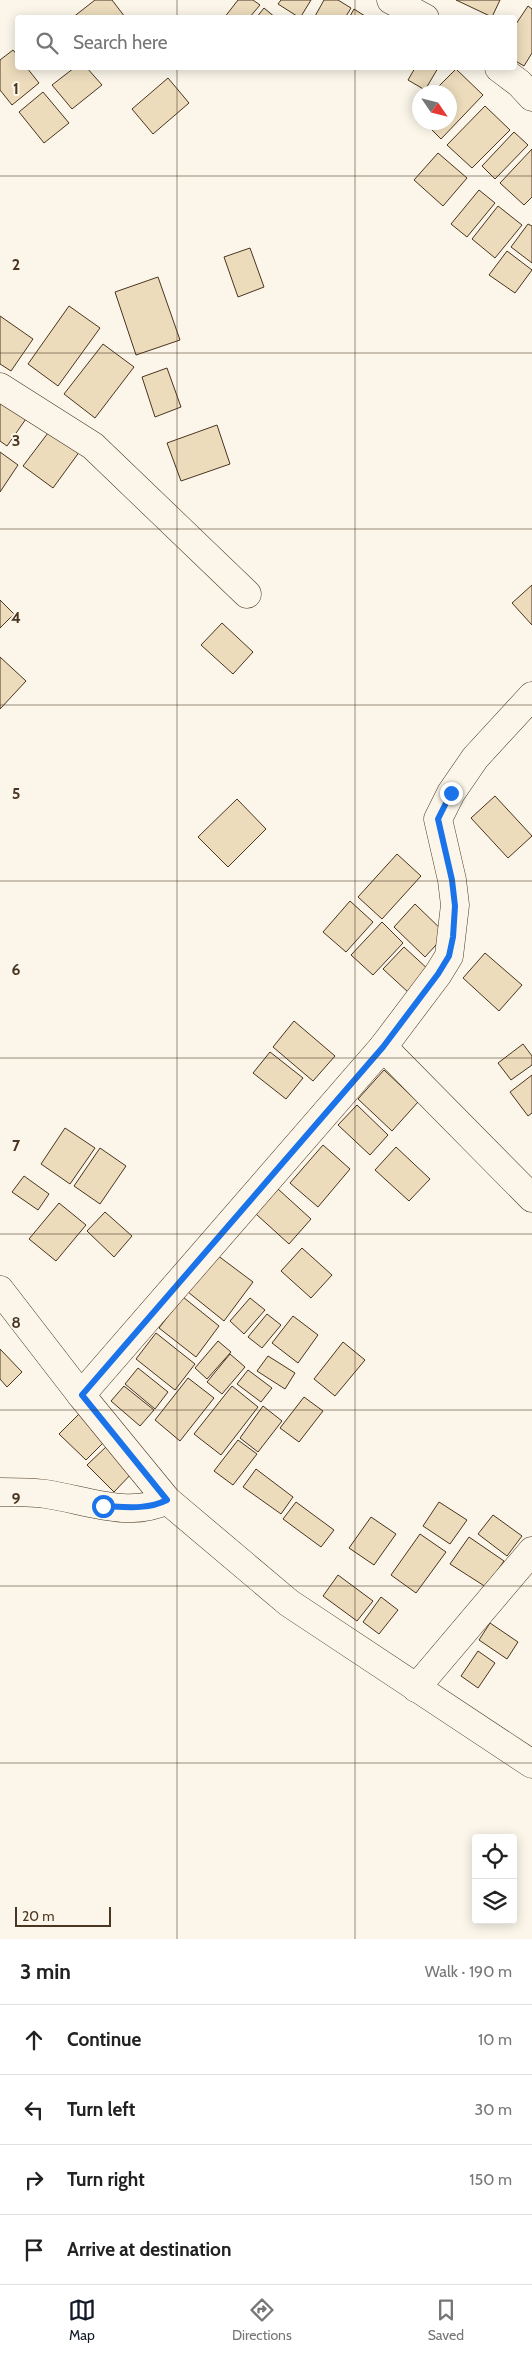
<!DOCTYPE html>
<html lang="en">
<head>
<meta charset="utf-8">
<style>
	body { margin:0; font-family:Cabin,sans-serif; background:#f2f2f2; color:#222 }
	.controls { position:absolute; right:15px; bottom:15px; display:grid; overflow:hidden; border-radius:5px; box-shadow:0 2px 12px #0003 }
	.controls button { width:45px; height:45px; display:grid; place-items:center; padding:0; border:0; border-bottom:1px solid #e0e0e0; background:#fff; color:#222; font:25px sans-serif }
	.compass { position:absolute; left:412px; top:85px; width:45px; height:45px; border-radius:50%; background:#fff; box-shadow:0 2px 12px #0003; rotate:125deg }
	.scale { position:absolute; left:15px; bottom:12px; width:96px; box-sizing:border-box; padding-left:5px; border:2px solid #4a3520; border-top:0; font-size:14px; line-height:18px; white-space:nowrap; color:#4a3520; -webkit-text-stroke:4px #fbf6e9; paint-order:stroke }
	.stop { position:absolute; width:15px; height:15px; margin:-11px; border:4px solid #1a73e8; border-radius:50%; background:#fff }
	.stop.end { background:#1a73e8; border-color:#fff; box-shadow:0 1px 5px #0008 }
	.list { margin:0; padding:0; list-style:none }
	h2 { display:flex; justify-content:space-between; align-items:center; height:65px; margin:0; padding:0 20px; font-size:21px }
	h2 small { font-size:16px; font-weight:400; color:#767676 }
	.list li { display:grid; grid-template-columns:32px 1fr auto; gap:15px; align-items:center; box-sizing:border-box; height:70px; padding:0 20px; border-top:1px solid #e0e0e0 }
	.list b { display:block; font-size:19px; white-space:nowrap }
	.list em { font-size:16px; font-style:normal; color:#767676 }
	.icon { flex:none; width:28px; height:28px; fill:none; stroke:currentColor; stroke-width:2; stroke-linecap:round; stroke-linejoin:round }
	.map { position:relative; flex:none; width:532px; height:1939px; overflow:hidden }
	.search { position:absolute; background:#fff; box-shadow:0 2px 12px #0003; left:15px; right:15px; top:15px; height:55px; display:flex; align-items:center; gap:12px; box-sizing:border-box; padding:0 18px; border-radius:5px; color:#767676; font-size:19px }
	.sheet { height:345px; background:#fff }
	nav { display:flex; justify-content:space-around; align-items:center; box-sizing:border-box; height:70px; border-top:1px solid #e0e0e0; background:#fff; font-size:14px; color:#767676 }
	nav a { display:grid; justify-items:center; gap:2px }
	nav .on { color:#111827 }
	.map>svg:first-child { display:block }
	.building { fill:#ecdcbc; stroke:#4a3520 }
	.lines { fill:none; stroke-linecap:round; stroke-linejoin:round }
	.minor-casing { stroke:#4a3520; stroke-width:29 }
	.minor { stroke:#fbf6e9; stroke-width:28 }
	.route { stroke:#1a73e8; stroke-width:6 }
	.grid { fill:none; stroke:#4a3520; stroke-width:1; stroke-opacity:0.55 }
	.grid-label { font-size:16px; text-anchor:middle; font-weight:bold; fill:#4a3520; stroke:#fbf6e9; stroke-width:4; stroke-linejoin:round; paint-order:stroke }
</style>
</head>
<body>
<div class="map">
<svg width="532" height="1939" viewBox="0 0 532 1939">
	<rect width="100%" height="100%" fill="#fbf6e9"/>
	<g class="building">
		<path d="M 95,0 L 112,0 L 125,17 L 72,18 Z"/>
		<path d="M 238,0 L 253,0 L 260,5 L 249,18 L 224,18 Z"/>
		<path d="M 281,0 L 311,0 L 300,18 L 278,4 Z"/>
		<path d="M 324,0 L 338,0 L 351,8 L 345,18 L 314,18 Z"/>
		<path d="M 456,0 L 500,0 L 492,17 Z"/>
		<path d="M 528,6 L 532,9 L 532,53 L 524,66 L 514,60 L 514,27 Z"/>
		<path d="M 264,8 L 276,18 L 256,18 Z"/>
		<path d="M 354,9 L 368,18 L 349,18 Z"/>
		<path d="M 13,50 L 18,56 L 18,68 L 27,68 L 39,83 L 12,105 L 0,90 L 0,60 Z"/>
		<path d="M 74,68 L 87,68 L 102,85 L 72,109 L 52,85 Z"/>
		<path d="M 415,68 L 438,68 L 425,90 L 408,80 Z"/>
		<path d="M 456,69 L 483,95 L 441,139 L 424,122 L 450,122 L 450,92 L 433,92 Z"/>
		<path d="M 168,78 L 189,103 L 153,134 L 132,109 Z"/>
		<path d="M 43,92 L 69,123 L 44,143 L 19,112 Z"/>
		<path d="M 485,106 L 510,130 L 472,168 L 447,145 Z"/>
		<path d="M 514,132 L 528,145 L 495,179 L 482,166 Z"/>
		<path d="M 532,149 L 532,197 L 524,205 L 500,183 Z"/>
		<path d="M 438,153 L 467,178 L 443,206 L 414,180 Z"/>
		<path d="M 479,190 L 495,203 L 467,237 L 451,224 Z"/>
		<path d="M 498,206 L 522,225 L 495,258 L 472,239 Z"/>
		<path d="M 528,224 L 532,226 L 532,263 L 511,247 Z"/>
		<path d="M 250,248 L 264,287 L 238,297 L 224,257 Z"/>
		<path d="M 507,251 L 532,270 L 515,293 L 489,275 Z"/>
		<path d="M 158,277 L 180,340 L 136,355 L 115,292 Z"/>
		<path d="M 69,306 L 100,328 L 58,386 L 28,364 Z"/>
		<path d="M 0,316 L 33,339 L 11,371 L 0,364 Z"/>
		<path d="M 103,344 L 134,367 L 95,418 L 64,394 Z"/>
		<path d="M 167,368 L 181,407 L 155,417 L 142,377 Z"/>
		<path d="M 0,401 L 28,416 L 7,446 L 0,441 Z"/>
		<path d="M 217,425 L 230,464 L 181,481 L 167,443 Z"/>
		<path d="M 51,429 L 80,451 L 53,488 L 23,466 Z"/>
		<path d="M 0,452 L 18,465 L 0,492 Z"/>
		<path d="M 532,585 L 532,625 L 512,603 Z"/>
		<path d="M 0,600 L 14,614 L 0,628 Z"/>
		<path d="M 222,623 L 253,652 L 233,674 L 201,645 Z"/>
		<path d="M 0,657 L 26,681 L 0,709 Z"/>
		<path d="M 495,796 L 532,836 L 508,858 L 471,818 Z"/>
		<path d="M 237,799 L 266,829 L 228,867 L 198,837 Z"/>
		<path d="M 397,854 L 421,876 L 382,919 L 358,897 Z"/>
		<path d="M 350,901 L 373,922 L 346,952 L 323,932 Z"/>
		<path d="M 415,904 L 446,934 L 425,957 L 394,927 Z"/>
		<path d="M 382,922 L 403,943 L 373,975 L 351,955 Z"/>
		<path d="M 404,947 L 430,971 L 409,993 L 383,969 Z"/>
		<path d="M 485,953 L 522,985 L 499,1011 L 463,978 Z"/>
		<path d="M 294,1021 L 335,1056 L 313,1081 L 273,1047 Z"/>
		<path d="M 523,1044 L 532,1056 L 532,1065 L 511,1080 L 498,1063 Z"/>
		<path d="M 270,1052 L 303,1078 L 286,1099 L 253,1073 Z"/>
		<path d="M 384,1070 L 418,1102 L 392,1131 L 358,1099 Z"/>
		<path d="M 532,1075 L 532,1113 L 528,1116 L 510,1092 Z"/>
		<path d="M 357,1105 L 388,1135 L 370,1155 L 338,1125 Z"/>
		<path d="M 65,1128 L 95,1148 L 70,1184 L 41,1164 Z"/>
		<path d="M 323,1145 L 350,1169 L 318,1207 L 290,1183 Z"/>
		<path d="M 396,1147 L 430,1179 L 409,1201 L 375,1170 Z"/>
		<path d="M 100,1148 L 126,1166 L 100,1204 L 74,1186 Z"/>
		<path d="M 24,1176 L 49,1194 L 38,1210 L 12,1192 Z"/>
		<path d="M 278,1189 L 311,1219 L 289,1244 L 256,1214 Z"/>
		<path d="M 59,1203 L 86,1225 L 56,1261 L 29,1239 Z"/>
		<path d="M 105,1212 L 132,1236 L 114,1257 L 87,1231 Z"/>
		<path d="M 302,1248 L 332,1275 L 311,1298 L 281,1271 Z"/>
		<path d="M 217,1255 L 253,1282 L 224,1321 L 188,1292 Z"/>
		<path d="M 183,1297 L 219,1326 L 196,1357 L 159,1328 Z"/>
		<path d="M 250,1298 L 265,1310 L 244,1334 L 230,1321 Z"/>
		<path d="M 267,1314 L 281,1325 L 262,1348 L 248,1337 Z"/>
		<path d="M 293,1316 L 318,1335 L 298,1363 L 272,1343 Z"/>
		<path d="M 156,1333 L 195,1364 L 175,1390 L 136,1359 Z"/>
		<path d="M 218,1341 L 231,1352 L 207,1379 L 195,1368 Z"/>
		<path d="M 343,1342 L 365,1360 L 335,1396 L 314,1379 Z"/>
		<path d="M 0,1349 L 22,1372 L 7,1387 L 0,1379 Z"/>
		<path d="M 230,1354 L 245,1367 L 222,1394 L 207,1382 Z"/>
		<path d="M 268,1356 L 295,1373 L 285,1389 L 257,1371 Z"/>
		<path d="M 138,1368 L 168,1392 L 155,1409 L 125,1384 Z"/>
		<path d="M 248,1370 L 272,1388 L 261,1402 L 237,1384 Z"/>
		<path d="M 188,1378 L 214,1398 L 180,1441 L 155,1420 Z"/>
		<path d="M 124,1386 L 154,1410 L 140,1426 L 111,1401 Z"/>
		<path d="M 232,1386 L 258,1407 L 221,1455 L 194,1434 Z"/>
		<path d="M 304,1397 L 323,1411 L 299,1442 L 280,1428 Z"/>
		<path d="M 263,1406 L 282,1421 L 258,1452 L 240,1438 Z"/>
		<path d="M 79,1414 L 106,1440 L 86,1460 L 59,1434 Z"/>
		<path d="M 238,1440 L 257,1454 L 233,1485 L 214,1471 Z"/>
		<path d="M 108,1445 L 134,1471 L 114,1492 L 87,1465 Z"/>
		<path d="M 256,1469 L 293,1497 L 281,1514 L 243,1487 Z"/>
		<path d="M 296,1502 L 334,1530 L 321,1547 L 283,1519 Z"/>
		<path d="M 439,1502 L 467,1520 L 450,1544 L 423,1526 Z"/>
		<path d="M 493,1515 L 522,1536 L 507,1556 L 478,1534 Z"/>
		<path d="M 371,1517 L 396,1534 L 374,1565 L 349,1548 Z"/>
		<path d="M 420,1534 L 446,1552 L 416,1593 L 391,1575 Z"/>
		<path d="M 469,1537 L 504,1561 L 486,1587 L 450,1564 Z"/>
		<path d="M 338,1575 L 373,1601 L 357,1621 L 323,1596 Z"/>
		<path d="M 381,1597 L 398,1610 L 379,1634 L 363,1622 Z"/>
		<path d="M 490,1623 L 518,1642 L 507,1659 L 479,1640 Z"/>
		<path d="M 478,1651 L 495,1663 L 478,1688 L 461,1676 Z"/>
	</g>
	<g class="lines">
		<g class="minor-casing">
			<g id="minor">
				<path d="M 391,0 L 425,18"/>
				<path d="M 499,68 L 519,83 L 532,97"/>
				<path d="M 0,387 L 93,446 L 247,594"/>
				<path d="M 383,1047 L 532,1198"/>
				<path d="M 0,1290 L 81,1395 L 167,1500 L 289,1603 L 532,1764"/>
				<path d="M 81,1395 L 383,1047 L 438,974 L 449,956 L 455,905 L 452,880 L 438,819 L 451,793 L 475,758 L 532,696"/>
				<path d="M 0,1492 C 15,1492 31,1492 46,1494 C 86,1500 129,1519 167,1500"/>
				<path d="M 416,1688 L 532,1551"/>
			</g>
		</g>
		<use href="#minor" class="minor"/>
	</g>
	<g class="lines">
		<path class="route" d="M 103,1506 C 126,1507 147,1510 167,1500 L 82,1395 L 383,1047 L 438,974 L 449,956 L 453,937 L 455,906 L 452,880 L 438,819 L 451,793"/>
	</g>
	<path class="grid" d="M 177,0 L 177,18M 355,0 L 355,18M 177,68 L 177,1939M 355,68 L 355,1939M 0,176 L 532,176M 0,353 L 532,353M 0,529 L 532,529M 0,705 L 532,705M 0,881 L 532,881M 0,1058 L 532,1058M 0,1234 L 532,1234M 0,1410 L 532,1410M 0,1586 L 532,1586M 0,1763 L 532,1763"/>
	<g class="grid-label">
		<text x="16" y="94">1</text>
		<text x="16" y="270">2</text>
		<text x="16" y="446">3</text>
		<text x="16" y="623">4</text>
		<text x="16" y="799">5</text>
		<text x="16" y="975">6</text>
		<text x="16" y="1151">7</text>
		<text x="16" y="1328">8</text>
		<text x="16" y="1504">9</text>
	</g>
</svg>
<div class="controls">
<button><svg class="icon" aria-label="locate" viewBox="0 0 24 24"><circle cx="12" cy="12" r="6"/><path d="M12 2v4M12 18v4M2 12h4M18 12h4"/></svg></button>
<button><svg class="icon" aria-label="layers" viewBox="0 0 24 24"><path d="M12 4l9 5-9 5-9-5zM3 14l9 5 9-5"/></svg></button>
</div>
<svg class="compass" viewBox="-18 -18 36 36"><path d="M0-13l5 13h-10z" fill="#e53935"/><path d="M0 13l5-13h-10z" fill="#767676"/></svg>
<div class="scale">20 m</div>
<div class="stop" style="left:103px;top:1506px"></div>
<div class="stop end" style="left:451px;top:793px"></div>
<div class="search"><svg class="icon" aria-label="search" viewBox="0 0 24 24"><circle cx="10" cy="10" r="6"/><path d="M15 15l6 6"/></svg>Search here</div>
</div>
<section class="sheet">
<h2>3 min<small>Walk · 190 m</small></h2>
<ul class="list">
<li><svg class="icon" aria-label="ahead" viewBox="0 0 24 24"><path d="M12 20V5M6 11l6-6 6 6"/></svg><div><b>Continue</b></div><em>10 m</em></li>
<li><svg class="icon" aria-label="left" viewBox="0 0 24 24"><path d="M17 20v-9H6M10 6l-5 5 5 5"/></svg><div><b>Turn left</b></div><em>30 m</em></li>
<li><svg class="icon" aria-label="right" viewBox="0 0 24 24"><path d="M7 20v-9h11M14 6l5 5-5 5"/></svg><div><b>Turn right</b></div><em>150 m</em></li>
<li><svg class="icon" aria-label="arrive" viewBox="0 0 24 24"><path d="M6 21V4h12l-3 4 3 4H6"/></svg><div><b>Arrive at destination</b></div></li>
</ul>
</section>
<nav>
<a class="on"><svg class="icon" aria-label="map" viewBox="0 0 24 24"><path d="M3 6l6-2 6 2 6-2v14l-6 2-6-2-6 2zM9 4v14M15 6v14"/></svg>Map</a>
<a><svg class="icon" aria-label="directions" viewBox="0 0 24 24"><path d="M12 3l9 9-9 9-9-9zM9 14v-3h6M13 9l2 2-2 2"/></svg>Directions</a>
<a><svg class="icon" aria-label="saved" viewBox="0 0 24 24"><path d="M7 4h10v16l-5-4-5 4z"/></svg>Saved</a>
</nav>
</body>
</html>
